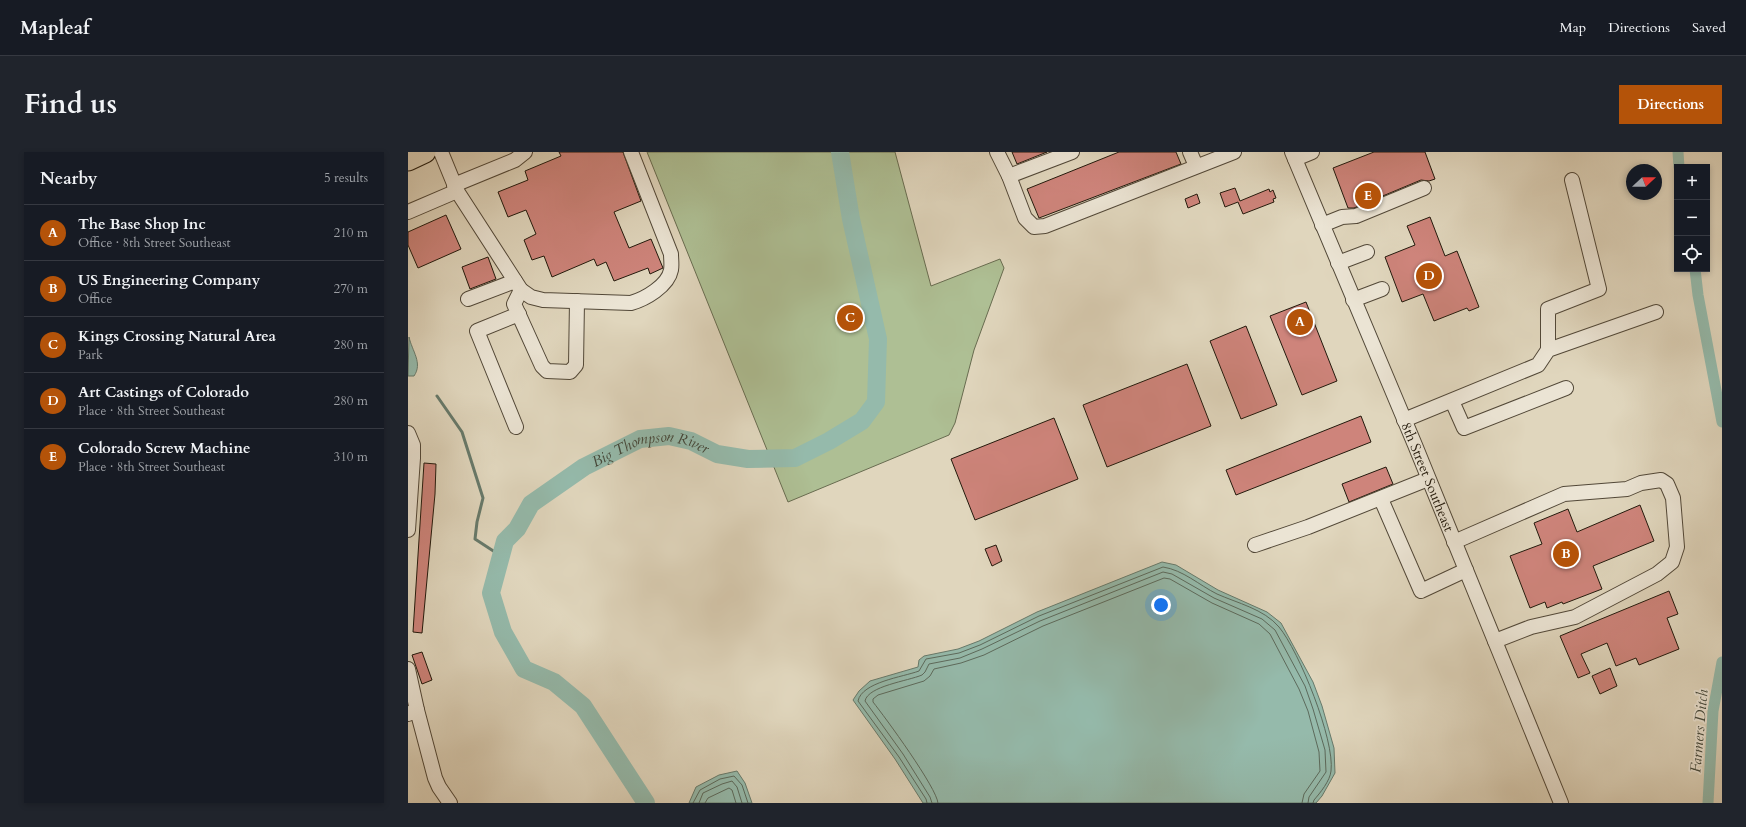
<!DOCTYPE html>
<html lang="en">
<head>
<meta charset="utf-8">
<style>
	body { margin:0; font-family:Cardo,serif; background:#20242c; color:#f1f3f6 }
	.controls { position:absolute; right:12px; top:12px; display:grid; overflow:hidden; border-radius:0px; box-shadow:0 2px 6px #0003 }
	.controls button { width:36px; height:36px; display:grid; place-items:center; padding:0; border:0; border-bottom:1px solid #363941; background:#171b24; color:#f1f3f6; font:20px sans-serif }
	.compass { position:absolute; left:1218px; top:12px; width:36px; height:36px; border-radius:50%; background:#171b24; box-shadow:0 2px 6px #0003; rotate:68deg }
	.you { position:absolute; left:753px; top:453px; width:14px; height:14px; margin:-10px; border:3px solid #fff; border-radius:50%; background:#1a73e8; box-shadow:0 0 0 6px #1a73e833 }
	.badge { display:grid; place-items:center; width:26px; height:26px; border-radius:50%; background:#b45309; color:#fff; font-size:13px; font-weight:700 }
	.pin { position:absolute; translate:-50% -50%; border:2px solid #fff; box-shadow:0 1px 4px #0006 }
	.list { margin:0; padding:0; list-style:none }
	h2 { display:flex; justify-content:space-between; align-items:center; height:52px; margin:0; padding:0 16px; font-size:17px }
	h2 small { font-size:13px; font-weight:400; color:#9ea1a6 }
	.list li { display:grid; grid-template-columns:26px 1fr auto; gap:12px; align-items:center; box-sizing:border-box; height:56px; padding:0 16px; border-top:1px solid #363941 }
	.list b { display:block; font-size:15px; white-space:nowrap }
	.list p { margin:0; font-size:13px; white-space:nowrap; color:#9ea1a6 }
	.list em { font-size:13px; font-style:normal; color:#9ea1a6 }
	.icon { flex:none; width:22px; height:22px; fill:none; stroke:currentColor; stroke-width:2; stroke-linecap:round; stroke-linejoin:round }
	.map { position:relative; flex:none; width:1314px; height:651px; overflow:hidden; border-radius:0px }
	header { display:flex; align-items:center; gap:24px; box-sizing:border-box; height:56px; padding:0 20px; background:#171b24; border-bottom:1px solid #363941 }
	header strong { font-size:19px }
	nav { display:flex; gap:22px; margin-inline-start:auto; font-size:14px }
	.intro { display:flex; align-items:center; justify-content:space-between; box-sizing:border-box; height:96px; padding:0 24px }
	h1 { margin:0; font-size:28px }
	.button { padding:10px 18px; border-radius:0px; background:#b45309; color:#fff; font-size:14px; font-weight:700 }
	main { display:flex; gap:24px; padding:0 24px }
	aside { flex:1; background:#171b24; border-radius:0px; box-shadow:0 2px 6px #0003 }
	.map>svg:first-child { display:block }
	.green { fill:#aebf94; stroke:#686c50 }
	.water { fill:#95baab; stroke:#677a6b }
	.lines { fill:none; stroke-linecap:round; stroke-linejoin:round }
	.shore { stroke:#5c6a5c; stroke-width:1 }
	.stream { stroke:#677a6b; stroke-width:3 }
	.canal { stroke:#95baab; stroke-width:11 }
	.river { stroke:#95baab; stroke-width:18 }
	.building { fill:#ce847b; stroke:#22190c }
	.minor-casing { stroke:#524838; stroke-width:16 }
	.highway-casing { stroke:#22190c; stroke-width:23 }
	.minor { stroke:#ebe4d4; stroke-width:14 }
	.highway { stroke:#e0d6bd; stroke-width:21 }
	.labels { text-anchor:middle; stroke-width:3.5; stroke-linejoin:round; paint-order:stroke }
	.street-label { font-size:14px; fill:#22190c; stroke:#ebe4d4 }
	.water-label { font-size:15px; font-style:italic; fill:#44493c; stroke:#ebe4d4 }
</style>
</head>
<body>
<header>
<strong>Mapleaf</strong>
<nav><a>Map</a><a>Directions</a><a>Saved</a></nav>
</header>
<div class="intro"><h1>Find us</h1><a class="button">Directions</a></div>
<main>
<aside>
<h2>Nearby<small>5 results</small></h2>
<ul class="list">
<li><span class="badge">A</span><div><b>The Base Shop Inc</b><p>Office · 8th Street Southeast</p></div><em>210 m</em></li>
<li><span class="badge">B</span><div><b>US Engineering Company</b><p>Office</p></div><em>270 m</em></li>
<li><span class="badge">C</span><div><b>Kings Crossing Natural Area</b><p>Park</p></div><em>280 m</em></li>
<li><span class="badge">D</span><div><b>Art Castings of Colorado</b><p>Place · 8th Street Southeast</p></div><em>280 m</em></li>
<li><span class="badge">E</span><div><b>Colorado Screw Machine</b><p>Place · 8th Street Southeast</p></div><em>310 m</em></li>
</ul>
</aside>
<div class="map">
<svg width="1314" height="651" viewBox="0 0 1314 651">
	<rect width="100%" height="100%" fill="#e0d6bd"/>
	<filter id="stains"><feTurbulence type="fractalNoise" baseFrequency=".005" numOctaves="4"/><feColorMatrix values="0 0 0 0 .2 0 0 0 0 .09 0 0 0 0 .02 0 0 0 .5 -.17"/></filter>
	<radialGradient id="worn" r=".72"><stop offset=".6" stop-color="#630" stop-opacity="0"/><stop offset="1" stop-color="#630" stop-opacity=".3"/></radialGradient>
	<path class="green" d="M 239,0 L 487,0 L 523,134 L 592,107 L 596,116 L 566,198 L 547,271 L 541,283 L 380,350 Z"/>
	<g class="water">
		<path d="M 1,185 C 4,199 15,211 6,224 L 0,224 Z"/>
		<path d="M 754,410 L 768,413 L 810,438 L 859,460 L 873,471 L 905,530 L 914,554 L 926,596 L 927,621 L 914,644 L 908,651 L 515,651 L 487,607 L 445,548 L 451,539 L 462,529 L 510,515 L 511,508 L 516,504 L 550,497 L 571,489 L 629,460 Z"/>
		<path d="M 329,619 L 337,631 L 344,651 L 281,651 L 288,635 L 311,623 Z"/>
	</g>
	<g class="lines">
		<g class="shore">
			<path d="M 285,651 L 292,638 L 312,627 L 326,624 L 334,633 L 340,651"/>
			<path d="M 291,651 L 295,641 L 314,632 L 324,629 L 329,635 L 334,651"/>
			<path d="M 297,651 L 300,646 L 321,636 L 324,638 L 328,651"/>
			<path d="M 519,651 L 518,647 L 491,605 L 450,549 C 454,530 495,525 511,519 L 518,507 L 551,501 L 572,493 L 631,464 L 755,415 C 775,418 791,433 809,442 C 829,451 856,457 871,475 C 891,499 927,588 923,619 C 922,629 912,641 906,648 L 905,651"/>
			<path d="M 524,651 L 522,645 L 495,602 L 457,549 C 460,534 500,529 514,523 L 517,520 L 521,512 L 552,506 L 574,497 L 632,469 L 755,420 L 764,422 L 806,446 L 854,467 L 867,478 L 897,534 L 905,557 L 917,598 L 918,620 L 901,645 L 900,651"/>
			<path d="M 530,651 C 529,636 477,565 465,550 L 465,547 L 470,543 L 516,529 L 522,524 L 526,517 L 553,511 L 576,503 L 635,474 L 756,426 L 762,427 L 804,451 L 851,472 L 862,482 L 891,537 L 900,559 L 911,600 L 912,619 L 896,642 L 894,651"/>
		</g>
		<path class="stream" d="M 29,244 L 54,280 L 75,346 L 69,370 L 67,387 L 93,404"/>
		<g class="canal">
			<path d="M 1270,0 L 1271,15"/>
			<path d="M 1287,117 L 1290,143 L 1314,270"/>
			<path d="M 1300,651 L 1305,559 L 1314,510"/>
		</g>
		<path class="river" id="s1" d="M 238,651 L 175,554 L 146,530 L 116,517 L 95,480 L 83,441 L 97,389 L 109,377 L 123,352 L 176,315 L 232,287 L 261,284 L 283,289 L 309,302 L 340,307 L 387,306 L 421,289 L 454,269 L 468,250 L 470,187 L 443,67 L 432,0"/>
	</g>
	<g class="building">
		<path d="M 151,0 L 215,0 L 233,49 L 206,60 L 221,96 L 243,87 L 255,116 L 242,122 L 240,116 L 206,129 L 198,110 L 189,114 L 186,107 L 144,125 L 136,104 L 124,108 L 116,88 L 128,82 L 118,58 L 100,65 L 90,40 L 120,28 L 117,19 L 153,4 Z"/>
		<path d="M 604,0 L 639,0 L 609,12 Z"/>
		<path d="M 711,0 L 768,0 L 773,12 L 631,66 L 619,37 Z"/>
		<path d="M 966,0 L 1017,0 L 1027,27 L 1021,29 L 1013,28 L 946,56 L 940,56 L 925,16 Z"/>
		<path d="M 827,36 L 832,49 L 861,37 L 862,40 L 865,38 L 868,46 L 865,47 L 866,50 L 835,62 L 830,50 L 817,55 L 812,41 Z"/>
		<path d="M 789,42 L 792,51 L 780,56 L 777,47 Z"/>
		<path d="M 38,63 L 53,97 L 10,116 L 0,93 L 0,80 Z"/>
		<path d="M 1022,65 L 1037,104 L 1049,99 L 1071,155 L 1061,159 L 1059,156 L 1026,169 L 1015,142 L 994,150 L 977,105 L 1007,93 L 999,74 Z"/>
		<path d="M 80,105 L 88,127 L 62,137 L 54,115 Z"/>
		<path d="M 898,150 L 929,229 L 894,243 L 862,164 Z"/>
		<path d="M 838,174 L 869,253 L 833,267 L 802,189 Z"/>
		<path d="M 779,212 L 803,274 L 699,315 L 675,253 Z"/>
		<path d="M 953,264 L 963,290 L 828,343 L 818,318 Z"/>
		<path d="M 646,266 L 670,327 L 567,368 L 543,307 Z"/>
		<path d="M 16,311 L 28,312 L 27,342 L 14,481 L 5,480 Z"/>
		<path d="M 978,315 L 985,332 L 941,350 L 934,332 Z"/>
		<path d="M 1232,353 L 1246,389 L 1185,414 L 1194,437 L 1155,452 L 1154,450 L 1139,456 L 1137,450 L 1122,456 L 1102,404 L 1134,392 L 1126,371 L 1160,357 L 1169,380 Z"/>
		<path d="M 588,393 L 594,409 L 584,414 L 577,397 Z"/>
		<path d="M 1261,439 L 1270,462 L 1259,466 L 1271,497 L 1231,513 L 1228,506 L 1208,514 L 1199,491 L 1173,502 L 1182,521 L 1170,526 L 1152,484 Z"/>
		<path d="M 14,500 L 24,528 L 14,532 L 4,503 Z"/>
		<path d="M 1202,516 L 1209,534 L 1192,542 L 1184,524 Z"/>
	</g>
	<g class="lines">
		<g class="minor-casing">
			<g id="minor">
				<path d="M 33,0 L 49,39 L 113,138 L 123,145 L 135,148 L 223,151 C 237,147 260,134 263,118 C 264,113 263,107 263,102 L 223,0"/>
				<path d="M 589,0 L 601,24 L 617,66 L 626,75 L 637,74 L 826,0"/>
				<path d="M 782,0 L 788,14"/>
				<path id="s2" d="M 884,0 L 1007,293 L 1153,651"/>
				<path d="M 887,7 L 904,0"/>
				<path d="M 601,24 L 664,0"/>
				<path d="M 46,33 L 107,8 L 117,0"/>
				<path d="M 0,60 L 49,39"/>
				<path d="M 914,73 L 934,65 L 948,64 L 1016,36"/>
				<path d="M 930,111 L 959,100"/>
				<path d="M 113,138 L 106,152 L 134,214 L 139,219 L 162,220 L 168,213 L 169,149"/>
				<path d="M 60,147 L 107,129"/>
				<path d="M 945,148 L 974,137"/>
				<path d="M 1140,198 L 1140,157 L 1191,137 L 1164,28"/>
				<path d="M 1044,249 L 1056,276 L 1158,236"/>
				<path d="M 996,268 L 1130,213 L 1140,198 L 1248,160"/>
				<path d="M 108,275 L 69,179 L 111,162"/>
				<path d="M 0,281 L 5,293 L 5,306 L 0,378"/>
				<path d="M 973,347 L 1013,439 L 1058,418"/>
				<path d="M 1046,390 L 1156,342 L 1219,337 L 1233,331 L 1253,328 L 1259,332 L 1265,346 L 1269,395 L 1264,410 L 1249,422 L 1167,465 L 1123,475 L 1087,489"/>
				<path d="M 847,393 L 900,375 L 1020,327"/>
				<path d="M 0,517 L 9,558"/>
				<path d="M 0,562 L 9,558 L 27,626 L 31,635 L 42,651"/>
			</g>
		</g>
		<g class="highway-casing">
			<path id="highway" d="M 0,8 L 17,0"/>
		</g>
		<use href="#minor" class="minor"/>
		<use href="#highway" class="highway"/>
	</g>
	<g class="labels">
		<g class="street-label">
			<text dy="5" stroke="none"><textPath href="#s2" startOffset="352">8th Street Southeast</textPath></text>
		</g>
		<g class="water-label">
			<text dy="5" stroke="none"><textPath href="#s1" startOffset="505">Big Thompson River</textPath></text>
			<text transform="translate(1291 579) rotate(-85)" y="5">Farmers Ditch</text>
		</g>
	</g>
	<rect width="100%" height="100%" filter="url(#stains)"/>
	<rect width="100%" height="100%" fill="url(#worn)"/>
</svg>
<div class="controls">
<button>+</button>
<button>−</button>
<button><svg class="icon" aria-label="locate" viewBox="0 0 24 24"><circle cx="12" cy="12" r="6"/><path d="M12 2v4M12 18v4M2 12h4M18 12h4"/></svg></button>
</div>
<svg class="compass" viewBox="-18 -18 36 36"><path d="M0-13l5 13h-10z" fill="#e53935"/><path d="M0 13l5-13h-10z" fill="#9ea1a6"/></svg>
<div class="you"></div>
<div class="pin badge" style="left:892px;top:170px">A</div>
<div class="pin badge" style="left:1158px;top:402px">B</div>
<div class="pin badge" style="left:442px;top:166px">C</div>
<div class="pin badge" style="left:1021px;top:124px">D</div>
<div class="pin badge" style="left:960px;top:44px">E</div>
</div>
</main>
</body>
</html>
